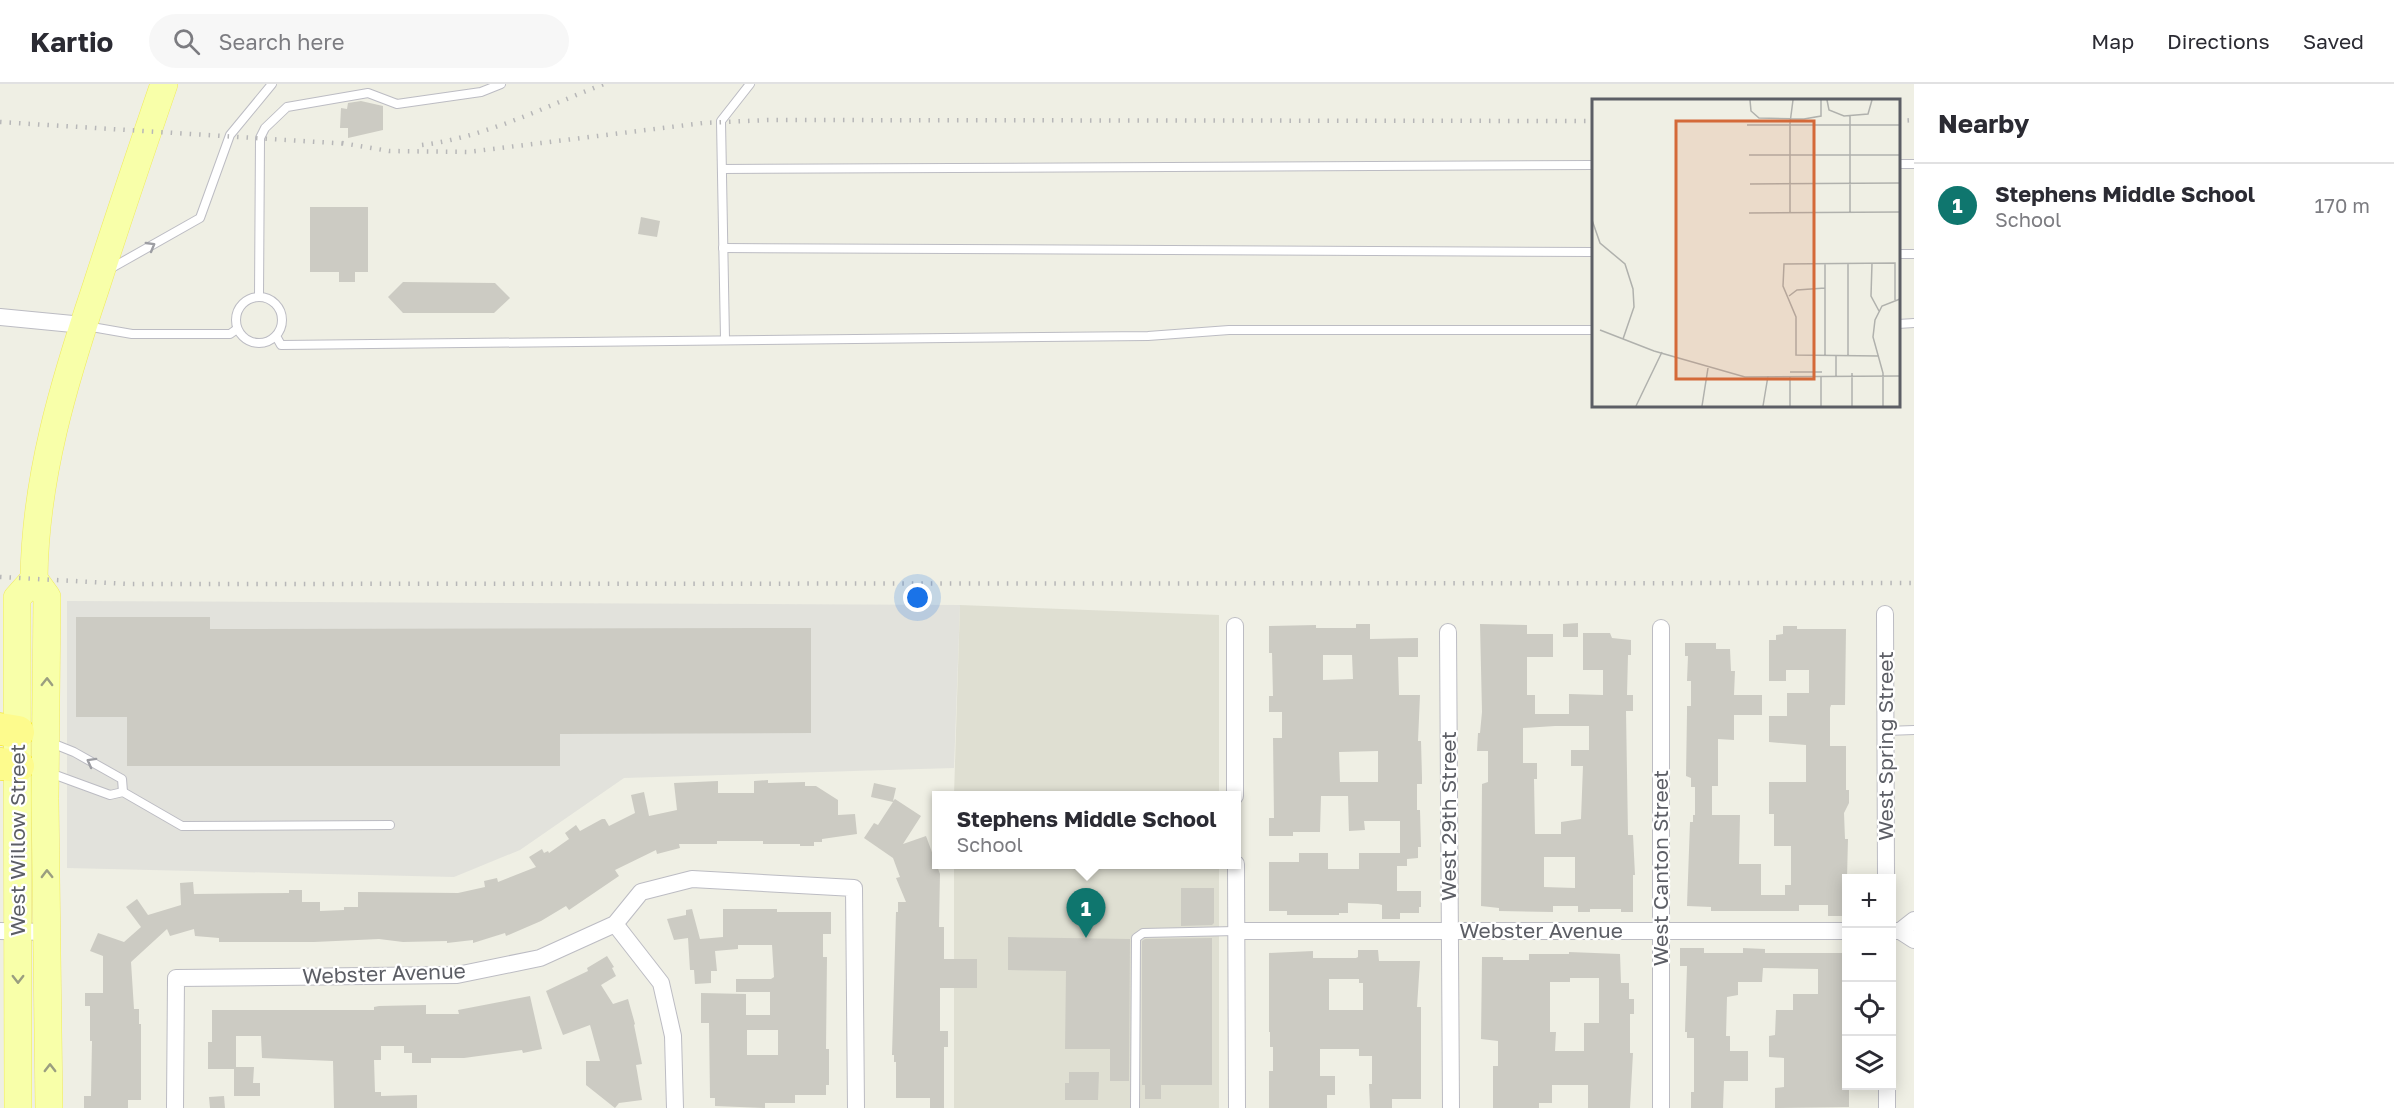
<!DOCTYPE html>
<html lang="en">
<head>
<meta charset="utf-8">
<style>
	body { margin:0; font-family:"Golos Text",sans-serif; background:#f7f7f7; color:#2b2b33 }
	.controls { position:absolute; right:18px; bottom:18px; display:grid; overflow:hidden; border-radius:0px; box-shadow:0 3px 15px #0003 }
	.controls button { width:54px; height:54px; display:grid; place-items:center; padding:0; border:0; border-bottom:2px solid #e1e1e2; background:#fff; color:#2b2b33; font:30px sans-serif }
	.you { position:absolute; left:918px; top:514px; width:21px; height:21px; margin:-15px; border:4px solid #fff; border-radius:50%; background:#1a73e8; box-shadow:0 0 0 9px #1a73e833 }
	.badge { display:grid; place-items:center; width:39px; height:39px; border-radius:50%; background:#0f766e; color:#fff; font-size:20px; font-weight:700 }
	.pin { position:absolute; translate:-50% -50px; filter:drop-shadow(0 2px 3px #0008) }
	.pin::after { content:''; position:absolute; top:32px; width:21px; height:18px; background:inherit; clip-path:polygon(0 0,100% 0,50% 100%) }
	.popup { position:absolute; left:932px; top:707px; width:309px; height:78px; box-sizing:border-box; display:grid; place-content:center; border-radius:0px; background:#fff; filter:drop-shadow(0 2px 4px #0005); font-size:20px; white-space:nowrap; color:#7c7c81 }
	.popup b { font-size:22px; color:#2b2b33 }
	.popup::after { content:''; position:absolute; left:50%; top:100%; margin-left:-12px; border:12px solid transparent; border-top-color:#fff }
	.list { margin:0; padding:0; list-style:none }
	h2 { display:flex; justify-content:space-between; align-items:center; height:78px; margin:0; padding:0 24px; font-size:26px }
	h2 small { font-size:20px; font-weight:400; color:#7c7c81 }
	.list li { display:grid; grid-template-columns:39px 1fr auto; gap:18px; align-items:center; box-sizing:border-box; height:84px; padding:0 24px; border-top:2px solid #e1e1e2 }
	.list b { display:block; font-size:22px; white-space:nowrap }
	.list p { margin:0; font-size:20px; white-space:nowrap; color:#7c7c81 }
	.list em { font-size:20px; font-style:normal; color:#7c7c81 }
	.icon { flex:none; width:33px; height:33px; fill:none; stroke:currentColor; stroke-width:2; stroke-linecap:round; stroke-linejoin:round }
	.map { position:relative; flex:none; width:1914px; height:1024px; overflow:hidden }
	header { display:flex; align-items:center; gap:36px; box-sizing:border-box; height:84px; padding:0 30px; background:#fff; border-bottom:2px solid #e1e1e2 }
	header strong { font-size:28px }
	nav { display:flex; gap:33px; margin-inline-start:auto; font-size:21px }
	.search { width:420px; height:54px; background:#f7f7f7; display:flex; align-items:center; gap:15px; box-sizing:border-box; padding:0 21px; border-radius:33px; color:#7c7c81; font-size:22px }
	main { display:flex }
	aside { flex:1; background:#fff }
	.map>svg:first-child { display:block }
	.industrial { fill:#e2e2dc }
	.education { fill:#dfdfd2 }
	.building { fill:#cccbc3; fill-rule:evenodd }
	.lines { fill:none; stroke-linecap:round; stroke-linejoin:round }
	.service-casing { stroke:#bcbcc3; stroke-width:10 }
	.minor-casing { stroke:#bcbcc3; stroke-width:18 }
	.primary-casing { stroke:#f1eb5b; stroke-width:28 }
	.motorway-casing { stroke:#f2e101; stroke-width:33 }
	.service { stroke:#fff; stroke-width:8 }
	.minor { stroke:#fff; stroke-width:16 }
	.primary { stroke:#f8ffa9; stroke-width:27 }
	.motorway { stroke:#fdfb8d; stroke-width:32 }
	.rail { stroke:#b7b7b8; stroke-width:4.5; stroke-dasharray:1.5 8; stroke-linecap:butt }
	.oneway { stroke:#9d9ea3 }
	.oneway2 { stroke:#9a9e80 }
	.labels { text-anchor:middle; stroke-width:4.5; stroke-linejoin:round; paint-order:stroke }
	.street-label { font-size:21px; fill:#5c5e65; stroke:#fff }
	.inset-road { fill:none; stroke:#b0b1ad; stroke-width:1.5 }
	.view { fill:#d46938; fill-opacity:0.15; stroke:#d46938; stroke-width:3 }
	.inset-edge { fill:none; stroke:#5c5e65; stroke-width:3 }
</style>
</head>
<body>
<header>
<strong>Kartio</strong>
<div class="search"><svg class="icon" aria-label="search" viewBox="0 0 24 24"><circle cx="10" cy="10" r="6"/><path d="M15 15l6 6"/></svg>Search here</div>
<nav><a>Map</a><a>Directions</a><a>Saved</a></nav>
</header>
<main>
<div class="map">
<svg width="1914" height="1024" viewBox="0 0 1914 1024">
	<rect width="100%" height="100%" fill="#efefe4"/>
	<path class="industrial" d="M 67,517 L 960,521 L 954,684 L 624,694 L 520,766 L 454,793 L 67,784 Z"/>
	<g class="education">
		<path d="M 960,521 L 1219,531 L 1219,711 L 954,711 Z"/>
		<rect x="954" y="781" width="265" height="243"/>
	</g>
	<g class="building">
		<path d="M 361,17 L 383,22 L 383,46 L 348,54 L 348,44 L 340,44 L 341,24 L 347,25 L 348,19 Z"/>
		<path d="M 310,123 L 368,123 L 368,188 L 355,188 L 355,198 L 339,198 L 339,188 L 310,188 Z"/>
		<path d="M 641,133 L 660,137 L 657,153 L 638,150 Z"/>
		<path d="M 403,198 L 495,199 L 510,214 L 494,229 L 403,229 L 388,213 Z"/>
		<path d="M 76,533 L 210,533 L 210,545 L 811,544 L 811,649 L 560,650 L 560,682 L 127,682 L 127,633 L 76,633 Z"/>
		<path d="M 1578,539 L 1578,553 L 1563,553 L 1563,540 Z"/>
		<path d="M 1356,540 L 1370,540 L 1370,555 L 1418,554 L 1418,573 L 1398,573 L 1399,611 L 1420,611 L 1418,657 L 1421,657 L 1422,693 L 1422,700 L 1417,700 L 1417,726 L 1420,726 L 1421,763 L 1418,763 L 1418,774 L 1407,775 L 1407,782 L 1397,782 L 1397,807 L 1421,807 L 1421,823 L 1419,823 L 1419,829 L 1400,829 L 1400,835 L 1382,835 L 1382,821 L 1378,820 L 1348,819 L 1348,829 L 1339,829 L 1339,831 L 1287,831 L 1287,827 L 1269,827 L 1269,778 L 1299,778 L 1299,769 L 1328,769 L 1328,785 L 1359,785 L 1359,769 L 1400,769 L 1400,737 L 1364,737 L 1365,746 L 1349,747 L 1348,712 L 1321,712 L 1320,748 L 1293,748 L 1293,752 L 1269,752 L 1269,734 L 1274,734 L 1273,654 L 1282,654 L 1282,628 L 1269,628 L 1269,612 L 1273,612 L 1272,569 L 1269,569 L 1269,542 L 1316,541 L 1316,544 L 1356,544 ZM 1323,571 L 1352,571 L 1353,595 L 1323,596 ZM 1378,667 L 1378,698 L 1340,698 L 1339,668 Z"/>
		<path d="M 1480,540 L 1527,541 L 1527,550 L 1553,550 L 1553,573 L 1527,573 L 1527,611 L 1535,611 L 1535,630 L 1569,630 L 1569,610 L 1603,611 L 1603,586 L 1583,586 L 1583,549 L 1610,549 L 1612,554 L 1631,556 L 1631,571 L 1628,571 L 1627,611 L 1633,611 L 1633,627 L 1626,627 L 1628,751 L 1633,751 L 1635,791 L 1633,791 L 1633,828 L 1621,828 L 1621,825 L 1590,825 L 1590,828 L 1578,828 L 1578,822 L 1553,822 L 1553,828 L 1499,827 L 1499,824 L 1481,822 L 1482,700 L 1488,698 L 1488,667 L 1477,667 L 1478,649 L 1480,649 L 1482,628 ZM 1555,642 L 1589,642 L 1589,666 L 1571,666 L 1571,682 L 1583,682 L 1581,735 L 1561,738 L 1561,750 L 1535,750 L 1534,695 L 1537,695 L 1537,679 L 1523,679 L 1523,644 ZM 1544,773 L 1575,773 L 1575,804 L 1544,803 Z"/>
		<path d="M 1783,542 L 1797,542 L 1797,545 L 1846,545 L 1845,621 L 1831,621 L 1830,624 L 1830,662 L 1846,662 L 1846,706 L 1849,706 L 1849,719 L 1844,729 L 1845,755 L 1848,755 L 1846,832 L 1828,832 L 1828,821 L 1799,821 L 1799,827 L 1711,827 L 1711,823 L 1687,822 L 1690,738 L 1693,738 L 1693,731 L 1695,731 L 1695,703 L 1691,703 L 1691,694 L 1686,692 L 1687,629 L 1687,622 L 1691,622 L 1691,597 L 1687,597 L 1688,572 L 1685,572 L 1685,559 L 1716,559 L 1716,565 L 1730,565 L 1731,587 L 1735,587 L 1734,611 L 1762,611 L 1762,631 L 1734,631 L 1734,656 L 1718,655 L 1718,702 L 1712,702 L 1712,731 L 1740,731 L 1739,780 L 1761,780 L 1761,811 L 1785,811 L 1785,801 L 1791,801 L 1791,762 L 1774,762 L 1774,730 L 1769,730 L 1769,698 L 1806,698 L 1806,661 L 1769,658 L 1769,632 L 1787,632 L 1787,609 L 1809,609 L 1809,586 L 1786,586 L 1786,597 L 1769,597 L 1769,556 L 1776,556 L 1776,551 L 1783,550 Z"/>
		<path d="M 768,696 L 768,699 L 805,698 L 805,702 L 816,702 L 838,716 L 838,731 L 855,730 L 857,750 L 822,755 L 822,758 L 814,758 L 814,762 L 800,762 L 800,760 L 763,760 L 763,757 L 717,757 L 717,760 L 679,760 L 680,764 L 657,770 L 656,766 L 615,786 L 619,792 L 569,826 L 566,822 L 541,837 L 506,852 L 505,849 L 473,859 L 473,856 L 447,859 L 447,857 L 403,858 L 379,855 L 314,858 L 219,858 L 219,854 L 195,852 L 194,845 L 170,852 L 167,845 L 131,878 L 134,925 L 139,925 L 139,940 L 141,940 L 141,1016 L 128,1016 L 128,1024 L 84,1024 L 84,1012 L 91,1012 L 92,957 L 90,957 L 90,922 L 85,922 L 85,909 L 103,909 L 103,872 L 90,867 L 98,849 L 124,858 L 141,843 L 126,823 L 137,815 L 148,831 L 181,821 L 180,799 L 193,798 L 194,810 L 289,809 L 289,806 L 302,806 L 302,818 L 320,818 L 320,827 L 344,826 L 344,823 L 358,823 L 358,808 L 458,809 L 485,803 L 484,797 L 497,794 L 498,798 L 536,783 L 529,773 L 542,765 L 544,769 L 548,767 L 549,769 L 569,755 L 565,749 L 576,741 L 580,747 L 602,735 L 605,735 L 609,742 L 635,729 L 631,711 L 644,708 L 649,732 L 677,726 L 674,699 L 718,697 L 718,709 L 754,709 L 754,697 Z"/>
		<path d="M 874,699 L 896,704 L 893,717 L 895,715 L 921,732 L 903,760 L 926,752 L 940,790 L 939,843 L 944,843 L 944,875 L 977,875 L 977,904 L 940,904 L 940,947 L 948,947 L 948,963 L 944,963 L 944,1024 L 930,1024 L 930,1014 L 896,1014 L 896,978 L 894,978 L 894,971 L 892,971 L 896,828 L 898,828 L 898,818 L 906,818 L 896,794 L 900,793 L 893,774 L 864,754 L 874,739 L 878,741 L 893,718 L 871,713 Z"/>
		<path d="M 1181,804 L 1214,804 L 1214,839 L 1212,841 L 1181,842 Z"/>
		<path d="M 692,825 L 700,855 L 723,853 L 723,825 L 777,825 L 777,828 L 831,828 L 831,850 L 823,850 L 823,873 L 827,873 L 826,965 L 829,965 L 829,1001 L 826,1001 L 826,1011 L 795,1011 L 795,1019 L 765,1019 L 765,1024 L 715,1022 L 715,1014 L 710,1014 L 709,939 L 701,939 L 701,909 L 746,910 L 746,931 L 770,931 L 770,908 L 736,908 L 736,895 L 771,895 L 774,893 L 772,861 L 738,861 L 738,865 L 715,867 L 717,887 L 711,887 L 711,899 L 695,900 L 694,886 L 690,886 L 688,854 L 674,856 L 667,835 L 686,831 L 686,826 ZM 747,946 L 778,946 L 778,971 L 747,971 Z"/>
		<path d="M 1008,853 L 1130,855 L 1129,997 L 1110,997 L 1110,965 L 1065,965 L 1066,887 L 1008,886 Z"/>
		<path d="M 1212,854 L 1212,1001 L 1161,1001 L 1161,1015 L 1145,1015 L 1145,1001 L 1142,1001 L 1142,857 L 1145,855 Z"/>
		<path d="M 1680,864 L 1704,864 L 1704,869 L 1743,869 L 1743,864 L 1765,865 L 1765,869 L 1846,869 L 1846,1004 L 1849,1004 L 1849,1023 L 1775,1024 L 1775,1004 L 1784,1003 L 1784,974 L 1769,973 L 1769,952 L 1775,951 L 1776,926 L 1793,926 L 1793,910 L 1818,910 L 1818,885 L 1763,884 L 1762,898 L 1738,898 L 1738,911 L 1727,913 L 1726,952 L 1730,952 L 1730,967 L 1748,967 L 1748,997 L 1724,997 L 1723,1024 L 1691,1024 L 1691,1008 L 1694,1008 L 1694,954 L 1687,954 L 1687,948 L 1685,948 L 1687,882 L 1680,882 Z"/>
		<path d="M 1358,866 L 1378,866 L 1379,877 L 1420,877 L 1417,923 L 1421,923 L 1421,1015 L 1392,1015 L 1392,1024 L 1370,1024 L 1369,1000 L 1372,1000 L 1372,972 L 1359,972 L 1359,965 L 1320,965 L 1320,992 L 1335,992 L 1335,1011 L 1327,1011 L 1327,1024 L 1269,1024 L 1269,987 L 1273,987 L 1273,963 L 1270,963 L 1270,948 L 1269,948 L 1269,869 L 1313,867 L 1313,874 L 1356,874 L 1358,873 ZM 1329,895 L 1359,895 L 1359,899 L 1363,899 L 1363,926 L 1329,926 Z"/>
		<path d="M 1569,868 L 1620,870 L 1621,899 L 1629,899 L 1629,915 L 1634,915 L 1634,930 L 1630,930 L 1630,969 L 1633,969 L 1630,1024 L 1588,1024 L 1588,1001 L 1552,1001 L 1552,1019 L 1539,1019 L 1539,1024 L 1493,1024 L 1493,982 L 1498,982 L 1498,957 L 1481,955 L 1482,873 L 1503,873 L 1503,876 L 1529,876 L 1529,870 L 1569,870 ZM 1570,894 L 1599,894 L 1599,939 L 1584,939 L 1584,967 L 1555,967 L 1556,948 L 1550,948 L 1550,898 L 1570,898 Z"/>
		<path d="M 607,872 L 614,883 L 612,884 L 616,892 L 601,901 L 613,920 L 628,915 L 635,940 L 634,941 L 642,980 L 636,981 L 642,1016 L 619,1019 L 615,1024 L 586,1001 L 586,977 L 600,977 L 590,941 L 563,951 L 546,907 L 588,887 L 587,884 Z"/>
		<path d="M 530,912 L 542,965 L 523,969 L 522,966 L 464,974 L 431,974 L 431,979 L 412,979 L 412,969 L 404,969 L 404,962 L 381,962 L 381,976 L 374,976 L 375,1008 L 381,1008 L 381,1012 L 417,1011 L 417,1024 L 334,1024 L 333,977 L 262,974 L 261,952 L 236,952 L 236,983 L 254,983 L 253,999 L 260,999 L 260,1012 L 234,1012 L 234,985 L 208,985 L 208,958 L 212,958 L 212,926 L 374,926 L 374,923 L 379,922 L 426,921 L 426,930 L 459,930 L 458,926 Z"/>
		<path d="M 1069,988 L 1099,988 L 1098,1016 L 1065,1016 L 1065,999 L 1069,999 Z"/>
		<path d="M 224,1012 L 225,1024 L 210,1024 L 209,1013 Z"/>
	</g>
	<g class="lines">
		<g class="service-casing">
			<g id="service">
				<path d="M 1898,80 L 1914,80"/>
				<path d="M 722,85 L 1593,81"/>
				<path d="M 723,164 L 1593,168"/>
				<path d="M 1898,170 L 1914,170"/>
				<path d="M 108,186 L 200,134 L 230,51 L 272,0"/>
				<path d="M 259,212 L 260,54 L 265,44 L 287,23 L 368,9 L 397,20 L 481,8 L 501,0"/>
				<circle cx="259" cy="236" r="23"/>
				<path d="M 1898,240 L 1914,239"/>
				<path d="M 86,242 L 132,250 L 230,250 L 237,245"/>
				<path d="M 276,252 L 281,261 L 1148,252 L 1229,246 L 1593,246"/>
				<path d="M 725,255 L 721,37 L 750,0"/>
				<path d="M 1886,647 L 1914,646"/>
				<path d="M 49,658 L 74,668 L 122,695 L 123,708"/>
				<path d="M 50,689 L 110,711 L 123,708 L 182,742 L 390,741"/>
				<path d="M 1135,1024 L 1136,854 L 1143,849 L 1236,847"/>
			</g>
		</g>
		<g class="minor-casing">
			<g id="minor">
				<path d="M 0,233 L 83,241"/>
				<path d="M 1885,530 L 1886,794"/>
				<path d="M 1235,542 L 1235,712"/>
				<path d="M 1661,544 L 1661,1024"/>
				<path d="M 1448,548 L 1451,1024"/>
				<path d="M 1236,780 L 1237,1024"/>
				<path d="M 615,840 L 661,899 L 673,952 L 675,1024"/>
				<path d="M 0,847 L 49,848"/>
				<path d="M 1236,847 L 1846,847"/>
				<path d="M 1892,847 L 1900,847 L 1914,856"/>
				<path d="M 1900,847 L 1914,836"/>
				<path d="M 1887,1002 L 1887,1024"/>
				<path d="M 175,1024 L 176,894 L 457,891 L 540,874 L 615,840 L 641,808 L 692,795 L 854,804 L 856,1024"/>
			</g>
		</g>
		<g class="primary-casing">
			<g id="primary">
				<path d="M 18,1024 L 17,514 L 34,495"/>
				<path d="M 49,1024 L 45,715 L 47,513 L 34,495 C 35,394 64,298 96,203 C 118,135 141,67 164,0"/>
			</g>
		</g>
		<g class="motorway-casing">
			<g id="motorway">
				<path d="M 0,645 L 18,648"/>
				<path d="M 0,680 L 18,682"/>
			</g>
		</g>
		<use href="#service" class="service"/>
		<use href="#minor" class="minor"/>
		<use href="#primary" class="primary"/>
		<use href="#motorway" class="motorway"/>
		<g class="rail">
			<path d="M 1898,37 L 1914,36"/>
			<path d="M 0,38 L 350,60"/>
			<path d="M 342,59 L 389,67 L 468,68 L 703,39 L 768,36 L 1593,37"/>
			<path d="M 422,61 C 486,53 544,23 604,0"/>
			<path d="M 0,493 L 129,500 L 1914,499"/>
		</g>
	</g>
	<defs><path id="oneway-chevron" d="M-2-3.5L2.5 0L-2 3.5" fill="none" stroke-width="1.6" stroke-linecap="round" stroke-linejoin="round" transform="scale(1.5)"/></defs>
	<g class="oneway">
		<use href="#oneway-chevron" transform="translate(151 162) rotate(-30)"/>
		<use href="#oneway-chevron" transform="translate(91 678) rotate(-151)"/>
	</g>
	<g class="oneway2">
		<use href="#oneway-chevron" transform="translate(47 598) rotate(-89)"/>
		<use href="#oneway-chevron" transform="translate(47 790) rotate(-91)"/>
		<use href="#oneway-chevron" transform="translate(18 895) rotate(90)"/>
		<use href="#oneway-chevron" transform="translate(50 984) rotate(-90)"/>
	</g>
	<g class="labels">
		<g class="street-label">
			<text transform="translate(1886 662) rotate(-90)" y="7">West Spring Street</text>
			<text transform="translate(1449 732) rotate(-90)" y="7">West 29th Street</text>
			<text transform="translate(18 756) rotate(-90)" y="7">West Willow Street</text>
			<text transform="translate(1661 784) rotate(-90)" y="7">West Canton Street</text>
			<text x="1541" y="854">Webster Avenue</text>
			<text transform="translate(384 890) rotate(-2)" y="7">Webster Avenue</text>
		</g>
	</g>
	<g transform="translate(1592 15)">
		<rect width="308" height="308" fill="#efefe4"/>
		<path class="inset-road" d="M 158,1 L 159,12 L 167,19 L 212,20 L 229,17 L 229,1M 235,1 L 237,11 L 252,17 L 276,15 L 280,1M 198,24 L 201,1M 155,26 L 308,26M 157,56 L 308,56M 158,85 L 308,84M 198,113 L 198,24M 258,113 L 258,17M 157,114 L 308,113M 0,121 L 8,144 L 33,165 L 41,190 L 42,208 L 31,240M 233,164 L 233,256M 256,164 L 256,256M 280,164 L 279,197 L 287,212M 197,197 L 205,191 L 233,189M 8,231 L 62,252 L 153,278 L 308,277M 287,257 L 204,256 L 204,218 L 191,187 L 192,165 L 303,164 L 303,201M 198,273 L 230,273M 260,274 L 260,307M 244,277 L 244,256M 198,278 L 198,307M 229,278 L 229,307M 44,307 L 70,253M 110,307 L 116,269M 171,307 L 176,277M 291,307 L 291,274 L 281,238 L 283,221 L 290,207 L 308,200"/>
		<path class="view" d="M 84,22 L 222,22 L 222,280 L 84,280 Z"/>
		<rect width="308" height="308" class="inset-edge"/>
	</g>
</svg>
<div class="controls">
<button>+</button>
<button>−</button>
<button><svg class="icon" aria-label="locate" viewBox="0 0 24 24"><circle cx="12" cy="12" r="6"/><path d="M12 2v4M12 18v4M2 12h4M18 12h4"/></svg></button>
<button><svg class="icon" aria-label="layers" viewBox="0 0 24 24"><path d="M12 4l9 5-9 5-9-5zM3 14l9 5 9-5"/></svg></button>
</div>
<div class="you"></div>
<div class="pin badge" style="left:1086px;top:854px">1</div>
<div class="popup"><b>Stephens Middle School</b>School</div>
</div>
<aside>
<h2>Nearby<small></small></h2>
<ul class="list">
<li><span class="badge">1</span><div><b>Stephens Middle School</b><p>School</p></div><em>170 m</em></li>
</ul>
</aside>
</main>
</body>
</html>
